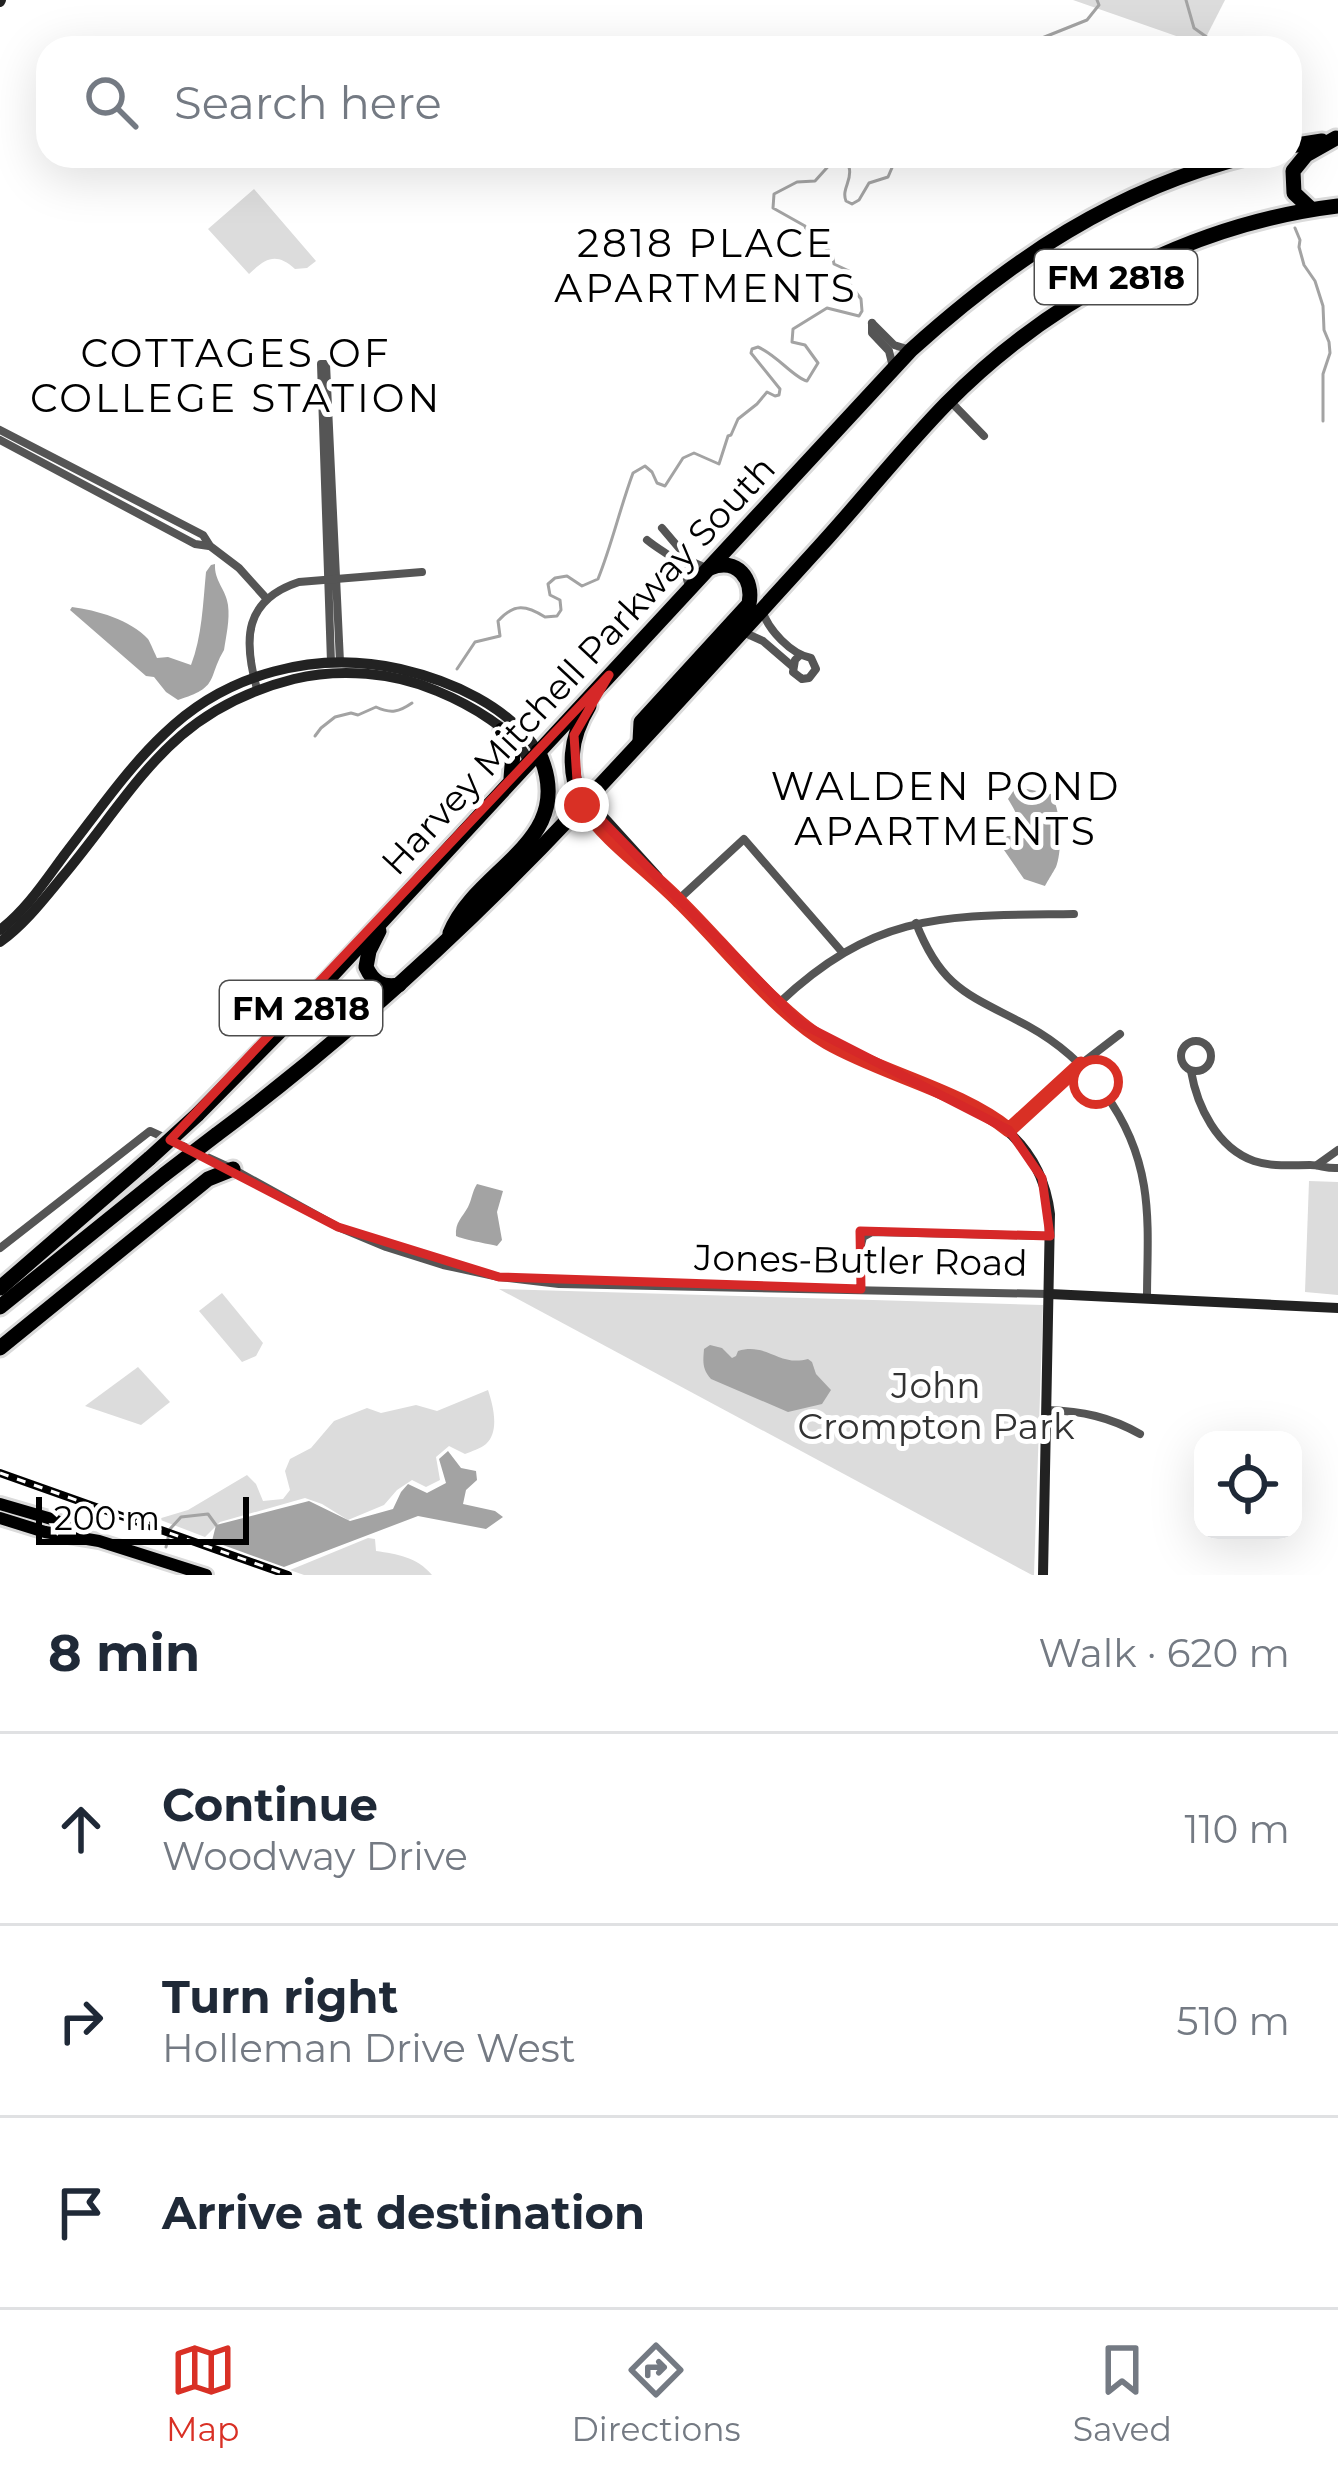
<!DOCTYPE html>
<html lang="en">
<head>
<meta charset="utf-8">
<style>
	body { margin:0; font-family:Montserrat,sans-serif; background:#f2f2f3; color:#1f2937 }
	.controls { position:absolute; right:36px; bottom:36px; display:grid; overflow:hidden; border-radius:24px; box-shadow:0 12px 48px #0002 }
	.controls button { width:108px; height:108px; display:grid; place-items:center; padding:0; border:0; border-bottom:3px solid #e0e1e3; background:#fff; color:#1f2937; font:60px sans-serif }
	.scale { position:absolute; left:36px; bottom:30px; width:213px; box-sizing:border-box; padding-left:12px; border:6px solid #000; border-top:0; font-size:33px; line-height:42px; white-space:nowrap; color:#000; -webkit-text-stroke:9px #fff; paint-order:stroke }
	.stop { position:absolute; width:36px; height:36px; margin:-27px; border:9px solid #d93025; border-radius:50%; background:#fff }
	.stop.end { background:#d93025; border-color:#fff; box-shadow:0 3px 12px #0008 }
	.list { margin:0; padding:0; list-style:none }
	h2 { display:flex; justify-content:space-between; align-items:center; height:156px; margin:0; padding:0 48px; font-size:51px }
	h2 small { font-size:39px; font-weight:400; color:#747a83 }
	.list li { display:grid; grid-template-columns:78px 1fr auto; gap:36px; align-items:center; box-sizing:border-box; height:192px; padding:0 48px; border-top:3px solid #e0e1e3 }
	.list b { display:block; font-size:45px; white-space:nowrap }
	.list p { margin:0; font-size:39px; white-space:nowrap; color:#747a83 }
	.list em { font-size:39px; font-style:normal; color:#747a83 }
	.icon { flex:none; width:66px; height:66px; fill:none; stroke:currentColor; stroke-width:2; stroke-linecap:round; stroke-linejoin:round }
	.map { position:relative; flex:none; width:1338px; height:1575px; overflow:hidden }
	.search { position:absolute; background:#fff; box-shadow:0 12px 48px #0002; left:36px; right:36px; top:36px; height:132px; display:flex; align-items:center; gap:30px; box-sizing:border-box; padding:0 42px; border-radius:36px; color:#747a83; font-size:45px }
	.sheet { height:732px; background:#fff }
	nav { display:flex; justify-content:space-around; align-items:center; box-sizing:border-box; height:168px; border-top:3px solid #e0e1e3; background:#fff; font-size:33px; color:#747a83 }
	nav a { display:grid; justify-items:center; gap:6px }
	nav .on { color:#d93025 }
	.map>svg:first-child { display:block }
	.green { fill:#dcdcdc }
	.water { fill:#a3a3a3 }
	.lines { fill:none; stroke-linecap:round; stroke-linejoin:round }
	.stream { stroke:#a3a3a3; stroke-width:3 }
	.primary-casing { stroke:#dbdbdb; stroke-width:18 }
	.highway-casing { stroke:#dbdbdb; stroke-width:21 }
	.street { stroke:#555; stroke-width:8 }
	.secondary { stroke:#222; stroke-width:10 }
	.primary { stroke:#000; stroke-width:12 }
	.highway { stroke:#000; stroke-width:15 }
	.rail-casing { stroke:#000; stroke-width:8 }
	.rail { stroke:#fff; stroke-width:3; stroke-dasharray:9; stroke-linecap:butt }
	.highway-bridge-casing { stroke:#dbdbdb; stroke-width:21; stroke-linecap:butt }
	.highway-bridge { stroke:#000; stroke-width:15 }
	.route { stroke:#d93025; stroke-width:15 }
	.marked { fill:none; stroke:#d62828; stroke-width:9; stroke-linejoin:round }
	.labels { text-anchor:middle; stroke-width:10; stroke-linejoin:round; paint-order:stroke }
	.shield { fill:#fff; stroke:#4c4c4c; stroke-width:3 }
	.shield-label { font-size:33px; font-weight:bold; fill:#000 }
	.street-label { font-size:36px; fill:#000; stroke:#fff }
	.park-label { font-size:36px; fill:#333; stroke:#fff }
	.neighbourhood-label { font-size:39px; letter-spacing:3px; fill:#000; stroke:#fff }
</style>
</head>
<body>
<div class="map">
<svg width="1338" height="1575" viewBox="0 0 1338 1575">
	<rect width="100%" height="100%" fill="#fff"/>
	<g class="green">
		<path d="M 1073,0 L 1225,0 L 1202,45 Z"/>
		<path d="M 254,189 L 316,261 L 307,268 L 295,269 C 276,252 266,258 249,274 L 208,229 Z"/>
		<path d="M 1309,1181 L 1338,1182 L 1338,1295 L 1305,1292 Z"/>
		<path d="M 499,1289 L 1043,1305 L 1034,1575 L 1032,1575 Z"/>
		<path d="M 222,1293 L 263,1343 L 256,1356 L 242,1362 L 199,1311 Z"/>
		<path d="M 138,1367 L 170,1402 L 141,1425 L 85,1406 Z"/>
		<path d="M 488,1390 C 493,1405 500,1431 486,1444 C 480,1449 472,1451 465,1454 L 449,1446 L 436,1457 L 440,1480 L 426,1487 L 412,1480 L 397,1490 L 384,1505 L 348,1520 L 322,1504 L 305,1498 L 220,1522 L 205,1537 L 158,1519 L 188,1510 L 247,1475 L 256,1484 L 263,1501 L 283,1499 L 290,1490 L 285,1471 L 290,1459 L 311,1448 L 334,1421 L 367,1408 L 381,1413 L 416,1405 L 437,1411 Z"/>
		<path d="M 368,1538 L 375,1539 L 376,1551 C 397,1554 417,1557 432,1575 L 304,1575 L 290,1570 Z"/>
	</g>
	<g class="water">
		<path d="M 215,564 C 214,581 226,589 228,605 C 230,620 226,636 224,650 C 207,679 220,687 178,700 L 166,692 L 154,677 L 146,676 L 70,610 L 72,607 C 96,610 131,620 148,639 C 150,642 156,656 157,658 L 168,657 L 191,665 C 202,637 203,603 206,572 L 211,565 Z"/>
		<path d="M 1027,789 L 1051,794 C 1061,810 1063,848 1056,867 C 1055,869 1046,884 1045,886 L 1024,879 L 1004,850 L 1003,842 L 1007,836 L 1015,836 C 1022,821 1016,812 1008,799 L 1014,790 Z"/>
		<path d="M 477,1184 L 503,1191 L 497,1212 L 502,1240 L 497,1246 C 489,1244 461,1239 456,1236 C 455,1222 462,1218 468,1207 C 472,1199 472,1192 477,1184 Z"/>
		<path d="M 710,1345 L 722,1348 L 732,1358 L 736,1356 L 738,1351 C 767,1342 779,1367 808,1359 L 812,1362 L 816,1374 L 831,1390 L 822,1404 L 788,1412 L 711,1379 C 702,1369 703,1362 704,1349 Z"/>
		<path d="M 448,1451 L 461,1468 L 476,1471 L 477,1480 L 466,1490 L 463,1504 L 495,1511 L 503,1517 L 486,1529 L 418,1516 L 284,1567 L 212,1541 L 216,1525 L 309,1501 L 350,1521 L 393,1509 L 401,1492 L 408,1484 L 427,1493 L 446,1483 L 439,1459 Z"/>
	</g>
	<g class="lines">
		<g class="stream">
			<path d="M 1186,0 L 1194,28 L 1222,48"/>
			<path d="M 1017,48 L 1087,20 L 1099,5 L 1097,0"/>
			<path d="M 1295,228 L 1300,240 L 1299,247 L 1304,265 L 1315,281 L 1323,306 L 1324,330 L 1329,342 L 1330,353 L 1323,374 L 1323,421"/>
			<path d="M 457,669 L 475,642 L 500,636 L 498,621 C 514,603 526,605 545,617 L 557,616 L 561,610 L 560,600 L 550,595 L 548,584 L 555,578 L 567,576 L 582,586 L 598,579 C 612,544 620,508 633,473 L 645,466 L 652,472 L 657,483 L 665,486 L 683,458 L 694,453 L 719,464 L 728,436 L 731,435 L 738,419 L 757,404 L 767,392 L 775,396 L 779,395 L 780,389 L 751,353 L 752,349 L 758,347 C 777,355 794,378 807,381 L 818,363 L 805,345 L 792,342 L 793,329 L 827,308 L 859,316 L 862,311 L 861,299 L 849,283 L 849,271 L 834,264 L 832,253 L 807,233 L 805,226 L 773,208 L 774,194 L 797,182 L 815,181 L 833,161 L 849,167 C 853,180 841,189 846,201 L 852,204 L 859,200 L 869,183 L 888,177 L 897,156"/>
			<path d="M 315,736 L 321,728 L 335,717 L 351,713 L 358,715 L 376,707 C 391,714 399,712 412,703"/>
			<path d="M 166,1547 L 170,1529 L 181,1517 L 208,1514 L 216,1525"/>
		</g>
		<g class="primary-casing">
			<g id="primary">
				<path d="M 0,1504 L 55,1520 L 81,1533"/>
				<path d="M 0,1518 L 45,1532 L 99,1541 L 206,1575"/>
			</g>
		</g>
		<g class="highway-casing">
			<g id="highway">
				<path d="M 1290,146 L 1322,141"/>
				<path d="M 1311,209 L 1294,193 L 1293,171 L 1306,155 L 1336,138"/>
				<path d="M 502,730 L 513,753 L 511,778"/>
				<path d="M 640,741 L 641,722 L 749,604 C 754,579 737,557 710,568"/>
				<path d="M 582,805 C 567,769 569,739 589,706"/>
				<path d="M 379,931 L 369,951 L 366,967 C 373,982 382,988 399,985"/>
				<path d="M 450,933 C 477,866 581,841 538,751"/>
				<path d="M 197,1115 L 282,1029 L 911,350 C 1012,259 1115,189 1249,156"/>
				<path d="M 216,1135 C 347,1037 468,926 580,807 C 661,721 741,633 820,546 C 863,499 903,448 947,403 C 1051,298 1191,224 1338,206"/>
				<path d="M 0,1288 L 150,1158"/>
				<path d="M 0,1307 L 165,1174"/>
				<path d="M 0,1348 L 208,1179 L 233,1169"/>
			</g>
		</g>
		<g class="street">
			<path d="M 872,323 L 872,333 L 889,351 L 893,367"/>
			<path d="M 872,323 L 894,345 L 910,350"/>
			<path d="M 950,401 L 984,436"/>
			<path d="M 0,430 L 203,535 L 210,546 L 239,568 L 266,598"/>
			<path d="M 0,440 L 195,544 L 209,546"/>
			<path d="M 662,528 L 690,561 L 706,568"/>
			<path d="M 647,540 C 669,558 685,558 689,589"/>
			<path d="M 762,610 C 768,630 791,654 811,658 L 816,669 L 809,678 L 802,679 L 793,672 L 795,660 L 799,656"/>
			<path d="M 743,632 L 763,641 L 792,666"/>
			<path d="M 331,662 L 321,364 L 326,364 L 340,662"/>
			<path d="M 257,689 C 243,639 244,600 299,582 L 422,572"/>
			<path d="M 678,900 L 744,839 L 842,952"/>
			<path d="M 916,923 C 942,990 970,995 1028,1026 C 1088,1059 1133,1118 1144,1186 C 1150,1223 1147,1261 1147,1298"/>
			<path d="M 779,1003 C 878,910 947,916 1074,914"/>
			<circle cx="1196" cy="1056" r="15"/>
			<path d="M 1191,1071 C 1197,1106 1217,1148 1254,1161 C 1272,1167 1291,1165 1310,1165 C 1320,1165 1327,1169 1338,1168"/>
			<path d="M 1009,1130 L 1081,1064 L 1120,1034"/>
			<path d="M 1317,1165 L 1338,1150"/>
			<path d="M 0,1248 L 150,1131 L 233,1169 L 338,1227 L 386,1247 L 443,1265 L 499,1277 L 559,1284 L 1048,1294"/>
			<path d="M 861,1289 L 861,1245 L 863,1237 L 872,1232 L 1050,1236"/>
			<path d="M 1048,1410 C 1082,1411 1110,1417 1140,1434"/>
		</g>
		<g class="secondary">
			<path d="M 0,2 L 1,0"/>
			<path d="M 591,795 L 599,812 L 658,877"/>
			<path d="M 582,805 C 604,838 638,862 666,888 C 718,935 760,994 817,1035 C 899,1095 1035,1090 1050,1214 L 1043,1575"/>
			<path d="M 0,930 C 27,909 45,881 65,854 C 97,813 127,769 164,734 C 226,673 316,650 400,669 C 452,681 508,706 538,751"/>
			<path d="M 0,942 C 25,924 44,899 63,876 C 138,786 170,710 294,679 C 339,668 394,672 437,691 C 466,703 519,731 528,762"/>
			<path d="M 1050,1294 L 1338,1308"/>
		</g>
		<use href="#primary" class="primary"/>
		<use href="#highway" class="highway"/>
		<g class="rail-casing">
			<path id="rail" d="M 0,1473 L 288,1575"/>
		</g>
		<use href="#rail" class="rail"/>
		<g class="highway-bridge-casing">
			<g id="highway-bridge">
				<path d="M 150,1158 L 197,1115"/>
				<path d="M 165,1174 L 216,1135"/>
			</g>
		</g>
		<use href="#highway-bridge" class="highway-bridge"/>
	</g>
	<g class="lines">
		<path class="route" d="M 582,805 C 608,843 648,869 680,902 C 723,944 777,1013 827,1042 C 883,1074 961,1091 1009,1130 L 1081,1064 L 1096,1082"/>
	</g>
	<path class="marked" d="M 609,675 L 574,735 L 578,796 L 800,1023 L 1009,1130 L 1042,1178 L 1050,1236 L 860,1231 L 861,1289 L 499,1277 L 338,1227 L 170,1140 Z"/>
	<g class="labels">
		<g class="shield">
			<rect x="1035" y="250" width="162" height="54" rx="9"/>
			<rect x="220" y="981" width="162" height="54" rx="9"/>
		</g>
		<g class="shield-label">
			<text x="1116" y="289">FM 2818</text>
			<text x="301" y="1020">FM 2818</text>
		</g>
		<g class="street-label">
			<text transform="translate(578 665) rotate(-47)" y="13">Harvey Mitchell Parkway South</text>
			<text transform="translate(861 1260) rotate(1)" y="13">Jones-Butler Road</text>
		</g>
		<g class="park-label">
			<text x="936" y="1398">John<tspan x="936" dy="41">Crompton Park</tspan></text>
		</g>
		<g class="neighbourhood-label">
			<text x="706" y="257">2818 PLACE<tspan x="706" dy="45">APARTMENTS</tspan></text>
			<text x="236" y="367">COTTAGES OF<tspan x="236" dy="45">COLLEGE STATION</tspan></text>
			<text x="946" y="800">WALDEN POND<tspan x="946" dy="45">APARTMENTS</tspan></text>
		</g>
	</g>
</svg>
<div class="controls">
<button><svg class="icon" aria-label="locate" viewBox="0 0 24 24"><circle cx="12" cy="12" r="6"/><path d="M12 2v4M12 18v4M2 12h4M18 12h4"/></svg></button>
</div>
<div class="scale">200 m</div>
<div class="stop" style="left:1096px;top:1082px"></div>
<div class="stop end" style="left:582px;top:805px"></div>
<div class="search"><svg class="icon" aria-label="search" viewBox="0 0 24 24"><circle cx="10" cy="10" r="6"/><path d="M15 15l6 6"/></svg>Search here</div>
</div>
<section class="sheet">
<h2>8 min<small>Walk · 620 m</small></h2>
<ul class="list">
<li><svg class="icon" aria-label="ahead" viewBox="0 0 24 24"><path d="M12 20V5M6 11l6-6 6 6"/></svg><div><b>Continue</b><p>Woodway Drive</p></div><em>110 m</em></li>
<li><svg class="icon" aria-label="right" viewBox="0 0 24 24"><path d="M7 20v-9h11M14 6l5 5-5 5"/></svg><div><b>Turn right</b><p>Holleman Drive West</p></div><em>510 m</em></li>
<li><svg class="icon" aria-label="arrive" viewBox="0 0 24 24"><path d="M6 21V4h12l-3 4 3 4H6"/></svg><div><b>Arrive at destination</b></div></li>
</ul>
</section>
<nav>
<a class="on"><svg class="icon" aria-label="map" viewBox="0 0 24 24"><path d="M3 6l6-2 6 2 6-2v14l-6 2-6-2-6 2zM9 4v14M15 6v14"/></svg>Map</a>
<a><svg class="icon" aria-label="directions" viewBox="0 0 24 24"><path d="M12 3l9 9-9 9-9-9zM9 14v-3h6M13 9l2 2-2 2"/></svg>Directions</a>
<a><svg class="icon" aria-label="saved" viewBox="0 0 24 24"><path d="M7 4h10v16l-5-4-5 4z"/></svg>Saved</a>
</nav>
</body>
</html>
